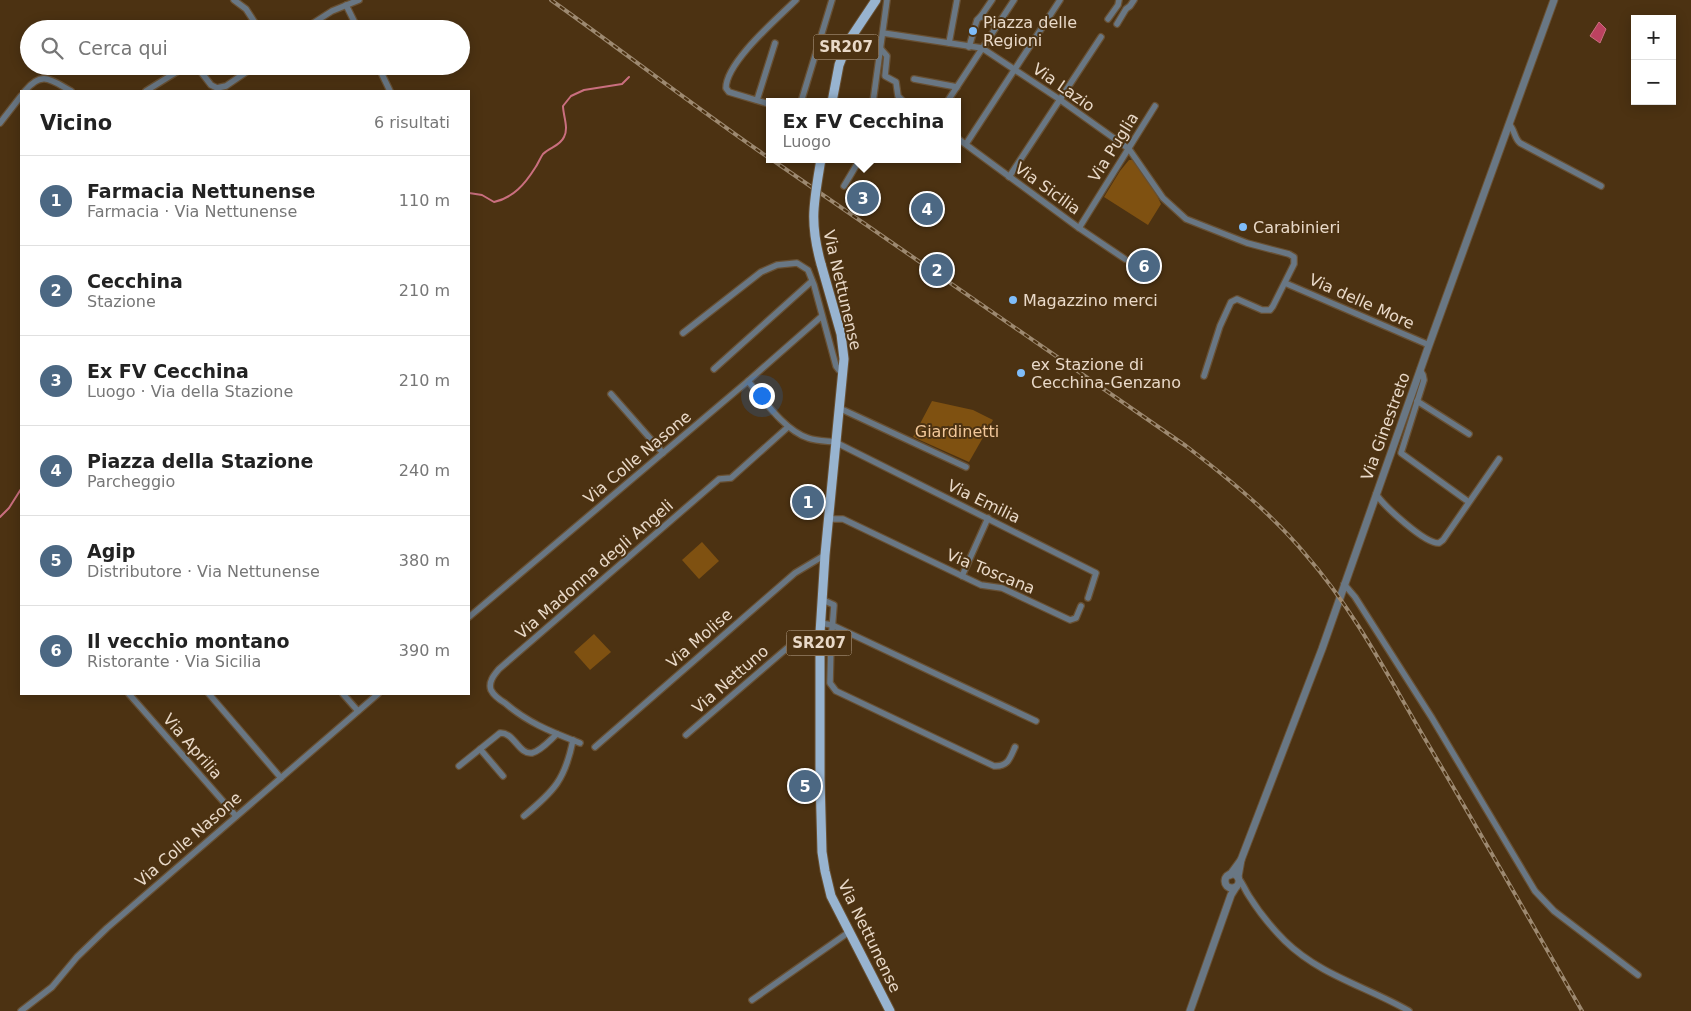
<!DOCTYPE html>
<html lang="it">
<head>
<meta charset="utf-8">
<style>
	body { margin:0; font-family:"DejaVu Sans",sans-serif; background:#f2f2f2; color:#222 }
	.controls { position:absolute; right:15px; top:15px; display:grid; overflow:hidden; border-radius:0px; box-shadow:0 2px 12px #0003 }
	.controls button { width:45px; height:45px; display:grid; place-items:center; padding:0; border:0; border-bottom:1px solid #e0e0e0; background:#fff; color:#222; font:25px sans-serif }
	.you { position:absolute; left:761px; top:395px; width:18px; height:18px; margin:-12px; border:4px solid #fff; border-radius:50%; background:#1a73e8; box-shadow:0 0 0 8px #1a73e833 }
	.badge { display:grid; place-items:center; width:32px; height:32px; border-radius:50%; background:#4c6883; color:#fff; font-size:16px; font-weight:700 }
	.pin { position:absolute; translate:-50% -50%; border:2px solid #fff; box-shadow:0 1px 5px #0006 }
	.popup { position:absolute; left:766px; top:98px; width:195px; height:65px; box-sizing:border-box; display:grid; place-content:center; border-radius:0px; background:#fff; filter:drop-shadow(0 1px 4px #0005); font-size:16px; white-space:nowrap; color:#767676 }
	.popup b { font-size:19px; color:#222 }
	.popup::after { content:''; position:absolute; left:50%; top:100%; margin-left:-10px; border:10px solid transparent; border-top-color:#fff }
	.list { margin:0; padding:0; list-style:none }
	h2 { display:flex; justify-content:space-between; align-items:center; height:65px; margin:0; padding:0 20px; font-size:21px }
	h2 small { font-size:16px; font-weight:400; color:#767676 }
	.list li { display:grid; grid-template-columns:32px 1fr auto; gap:15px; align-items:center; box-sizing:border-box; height:90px; padding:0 20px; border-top:1px solid #e0e0e0 }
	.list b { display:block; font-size:19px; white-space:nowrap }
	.list p { margin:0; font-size:16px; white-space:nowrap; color:#767676 }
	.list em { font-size:16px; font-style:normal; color:#767676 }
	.icon { flex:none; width:28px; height:28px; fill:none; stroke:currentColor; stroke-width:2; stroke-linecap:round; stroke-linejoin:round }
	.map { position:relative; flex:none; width:1691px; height:1011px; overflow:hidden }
	.search { position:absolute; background:#fff; box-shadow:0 2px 12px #0003; left:20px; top:20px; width:450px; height:55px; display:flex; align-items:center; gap:12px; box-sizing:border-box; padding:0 18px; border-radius:28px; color:#767676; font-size:19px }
	.panel { position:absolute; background:#fff; box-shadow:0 2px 12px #0003; left:20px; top:90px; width:450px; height:605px; border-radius:0px }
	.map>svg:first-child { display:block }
	.green { fill:#7f5111 }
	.water { fill:#bc4260; stroke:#ca6f7f }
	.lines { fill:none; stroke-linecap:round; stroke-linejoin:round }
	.stream { stroke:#ca6f7f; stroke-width:2 }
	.minor-casing { stroke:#685033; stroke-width:8 }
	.tertiary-casing { stroke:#685033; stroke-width:9 }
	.primary-casing { stroke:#685033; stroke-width:11 }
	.minor { stroke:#697784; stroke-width:5.5 }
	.tertiary { stroke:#697784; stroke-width:7 }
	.primary { stroke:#98b4d0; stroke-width:9 }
	.rail-casing { stroke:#9d8970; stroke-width:4 }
	.rail { stroke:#4c3212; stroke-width:2; stroke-dasharray:5.5; stroke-linecap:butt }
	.primary-bridge-casing { stroke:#685033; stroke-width:11; stroke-linecap:butt }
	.primary-bridge { stroke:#98b4d0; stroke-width:9 }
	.poi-dot { fill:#7fbdfa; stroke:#4c3212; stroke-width:2 }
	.labels { text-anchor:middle; stroke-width:4; stroke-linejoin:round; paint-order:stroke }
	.shield { fill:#4c3212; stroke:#baa791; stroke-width:1 }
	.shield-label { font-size:15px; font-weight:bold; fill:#e9d9c8 }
	.poi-label { font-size:16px; fill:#e9d9c8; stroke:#4c3212; text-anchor:start }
	.street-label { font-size:16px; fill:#e9d9c8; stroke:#4c3212 }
	.park-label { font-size:16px; fill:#f1c79a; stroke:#4c3212 }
</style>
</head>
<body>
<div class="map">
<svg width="1691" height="1011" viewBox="0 0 1691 1011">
	<rect width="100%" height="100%" fill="#4c3212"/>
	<g class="green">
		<path d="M 1129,160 L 1133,160 C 1143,174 1154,188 1161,204 L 1148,225 L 1104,197 L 1120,171 Z"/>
		<path d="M 932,401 L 973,410 L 993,420 L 969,462 L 913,437 Z"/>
		<path d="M 702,542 L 719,561 L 699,579 L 682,560 Z"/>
		<path d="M 594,634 L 611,652 L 590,670 L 574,652 Z"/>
	</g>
	<path class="water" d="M 1599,22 L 1606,29 L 1600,43 L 1590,36 Z"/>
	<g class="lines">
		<g class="stream">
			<path d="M 469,193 L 482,195 L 494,202 C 513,198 525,184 535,168 C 538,164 540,158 543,154 C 550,147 560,146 564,137 C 569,128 563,115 563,106 L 571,96 L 584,90 L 622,84 L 629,77"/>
			<path d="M 0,517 L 9,508 L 21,489"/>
		</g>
		<g class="minor-casing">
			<g id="minor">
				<path d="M 234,0 L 246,9 L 259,29"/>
				<path d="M 346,5 L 358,29"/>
				<path d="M 981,16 L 992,0"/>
				<path d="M 1108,19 L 1118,5 L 1119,0"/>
				<path d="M 1117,24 L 1126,9 L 1130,6 L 1134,0"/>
				<path d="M 304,29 L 332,11 L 359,0"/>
				<path d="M 883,33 L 982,48 L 1059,99 L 1129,149 L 1163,198 L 1186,219 L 1247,243 L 1289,254 L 1294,257 L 1294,264 L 1273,306 L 1270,310 L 1262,310 L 1237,299 L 1231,302 L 1220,326 L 1204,376"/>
				<path d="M 949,43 L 957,0"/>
				<path d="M 969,47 L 977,20 L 981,16 L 997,25"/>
				<path d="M 880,48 L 887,56 L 885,76 L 896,82 L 898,96 L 904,102"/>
				<path d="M 192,66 L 198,68 L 211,85 L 217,88 L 226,86 L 255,66"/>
				<path d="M 378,66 L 390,91"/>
				<path d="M 914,79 L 957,87"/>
				<path d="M 25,91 C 42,70 51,80 71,91"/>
				<path d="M 146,91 L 183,68 L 190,66"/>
				<path d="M 757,100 L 775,43"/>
				<path d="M 801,102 L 832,0"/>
				<path d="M 873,102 L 887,0"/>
				<path d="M 947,102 L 1014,0"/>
				<path d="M 769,104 L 729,92 L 726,88 C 726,62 778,18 796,0"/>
				<path d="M 0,123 L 21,96"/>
				<path d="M 1509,124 C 1515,130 1514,138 1520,143 L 1601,186"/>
				<path d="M 957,138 L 1079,228 L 1125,259"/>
				<path d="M 966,144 L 1060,0"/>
				<path d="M 1009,177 L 1101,37"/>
				<path d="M 844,186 L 860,159"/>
				<path d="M 1079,228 L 1155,106"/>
				<path d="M 1285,283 L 1429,345"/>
				<path d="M 683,333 L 761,272 L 777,265 L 797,263 L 808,270 L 814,285 L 836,366 L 839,370 L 843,371"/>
				<path d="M 714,369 L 812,281"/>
				<path d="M 1420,370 L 1423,375 L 1424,380 L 1401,453 L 1466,500"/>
				<path d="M 748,381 C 764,400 784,430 808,438 C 816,441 826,441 835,442 L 1096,573 L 1088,598"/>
				<path d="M 611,394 L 663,453"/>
				<path d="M 1417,401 L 1469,434"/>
				<path d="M 839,408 L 966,467"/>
				<path d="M 1376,494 C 1384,506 1425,544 1439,543 L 1443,540 L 1499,459"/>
				<path d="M 829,519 L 843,519 L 981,585 L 1002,588 L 1070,620 L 1076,618 L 1081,606"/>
				<path d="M 962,576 L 988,518"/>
				<path d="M 1344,584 L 1355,597 L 1432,718 L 1535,891 L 1554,911 L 1638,975"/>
				<path d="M 469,617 L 748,381 L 822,316"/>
				<path d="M 820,623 L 832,625 L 1036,721"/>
				<path d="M 831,643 L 830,683 L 836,691 L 994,766 C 1008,767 1010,758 1015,747"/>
				<path d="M 819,646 L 831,643 L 834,605 L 821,599"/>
				<path d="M 129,694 L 236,816"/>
				<path d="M 209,694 L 281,778"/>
				<path d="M 343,694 L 358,711"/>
				<path d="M 686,735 L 786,649 L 803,637 L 820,633"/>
				<path d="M 580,743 C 552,732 528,723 505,703 C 500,700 494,696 491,690 C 488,682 494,675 499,669 L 719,479 L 731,478 L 788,427"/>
				<path d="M 595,747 L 795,573 L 825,555"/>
				<path d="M 480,749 L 503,776"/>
				<path d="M 459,766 L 500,733 C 514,732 519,755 532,753 C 541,751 551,739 557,734"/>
				<path d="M 524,816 C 554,791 565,780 573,740"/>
				<path d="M 1239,879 C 1243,884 1245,890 1249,896 C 1259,912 1272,928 1285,941 C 1321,976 1368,987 1409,1011"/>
				<path d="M 752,1000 L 849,932"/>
				<path d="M 21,1011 L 52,987 L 77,957 L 107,928 L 378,694"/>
			</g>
		</g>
		<g class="tertiary-casing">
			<g id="tertiary">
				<path d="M 1241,860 L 1322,649 L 1429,345 L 1554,0"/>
				<circle cx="1232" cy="881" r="7"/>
				<path d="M 1230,875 L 1241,860 L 1238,877"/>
				<path d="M 1190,1011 L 1231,895 L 1236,887"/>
			</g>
		</g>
		<g class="primary-casing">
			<g id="primary">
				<path d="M 832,102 L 839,65 L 848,42 L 876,0"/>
				<path d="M 821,264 L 841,334 L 844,359 L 825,555 L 820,633 L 820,778 L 822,852 L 825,871 L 831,896 L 890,1011"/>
			</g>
		</g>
		<use href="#minor" class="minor"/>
		<use href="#tertiary" class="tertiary"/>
		<use href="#primary" class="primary"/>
		<g class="rail-casing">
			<g id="rail">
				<path d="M 551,0 C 624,52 695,107 769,158"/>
				<path d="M 771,159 L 1186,446 C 1229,479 1271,513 1306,555 C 1354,610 1388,676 1425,739 C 1478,829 1530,920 1582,1011"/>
			</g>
		</g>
		<use href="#rail" class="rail"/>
		<g class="primary-bridge-casing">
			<path id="primary-bridge" d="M 821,264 C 809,221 814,202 821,159"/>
		</g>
		<use href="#primary-bridge" class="primary-bridge"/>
	</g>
	<g class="poi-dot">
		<circle cx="973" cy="31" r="5"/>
		<circle cx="1243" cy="227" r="5"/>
		<circle cx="1013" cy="300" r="5"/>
		<circle cx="1021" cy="373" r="5"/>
	</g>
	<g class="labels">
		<g class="shield">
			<rect x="813.5" y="34.5" width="65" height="25" rx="4"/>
			<rect x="786.5" y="630.5" width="65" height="25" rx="4"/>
		</g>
		<g class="shield-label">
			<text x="846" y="52">SR207</text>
			<text x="819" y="648">SR207</text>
		</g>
		<g class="poi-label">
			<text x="983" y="28">Piazza delle<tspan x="983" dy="18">Regioni</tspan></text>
			<text x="1253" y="233">Carabinieri</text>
			<text x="1023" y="306">Magazzino merci</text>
			<text x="1031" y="370">ex Stazione di<tspan x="1031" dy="18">Cecchina-Genzano</tspan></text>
		</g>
		<g class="street-label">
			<text transform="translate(1064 87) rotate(35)" y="6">Via Lazio</text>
			<text transform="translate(1113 147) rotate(-58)" y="6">Via Puglia</text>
			<text transform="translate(1048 188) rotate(36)" y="6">Via Sicilia</text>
			<text transform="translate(843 290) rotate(77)" y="6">Via Nettunense</text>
			<text transform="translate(1362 301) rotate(24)" y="6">Via delle More</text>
			<text transform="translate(1385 426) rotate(-70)" y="6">Via Ginestreto</text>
			<text transform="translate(637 457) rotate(-40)" y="6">Via Colle Nasone</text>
			<text transform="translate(984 501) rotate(26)" y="6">Via Emilia</text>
			<text transform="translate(594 569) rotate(-41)" y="6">Via Madonna degli Angeli</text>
			<text transform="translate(991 571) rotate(22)" y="6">Via Toscana</text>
			<text transform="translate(699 638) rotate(-41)" y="6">Via Molise</text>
			<text transform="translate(730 679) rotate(-41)" y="6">Via Nettuno</text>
			<text transform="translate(193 746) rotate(49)" y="6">Via Aprilia</text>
			<text transform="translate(188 839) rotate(-41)" y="6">Via Colle Nasone</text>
			<text transform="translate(870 936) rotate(64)" y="6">Via Nettunense</text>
		</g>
		<g class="park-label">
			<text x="957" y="437">Giardinetti</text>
		</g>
	</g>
</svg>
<div class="controls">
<button>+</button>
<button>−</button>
</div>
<div class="you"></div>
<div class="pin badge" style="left:808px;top:502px">1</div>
<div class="pin badge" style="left:937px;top:270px">2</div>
<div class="pin badge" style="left:863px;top:198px">3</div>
<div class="popup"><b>Ex FV Cecchina</b>Luogo</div>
<div class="pin badge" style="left:927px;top:209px">4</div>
<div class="pin badge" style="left:805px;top:786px">5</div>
<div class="pin badge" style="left:1144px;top:266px">6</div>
<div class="search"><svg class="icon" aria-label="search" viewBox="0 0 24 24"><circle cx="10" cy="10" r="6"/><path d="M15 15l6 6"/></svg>Cerca qui</div>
<section class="panel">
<h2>Vicino<small>6 risultati</small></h2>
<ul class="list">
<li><span class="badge">1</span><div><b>Farmacia Nettunense</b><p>Farmacia · Via Nettunense</p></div><em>110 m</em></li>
<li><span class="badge">2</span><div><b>Cecchina</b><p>Stazione</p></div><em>210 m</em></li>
<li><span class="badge">3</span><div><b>Ex FV Cecchina</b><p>Luogo · Via della Stazione</p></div><em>210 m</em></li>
<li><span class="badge">4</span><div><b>Piazza della Stazione</b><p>Parcheggio</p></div><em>240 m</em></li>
<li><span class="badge">5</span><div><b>Agip</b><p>Distributore · Via Nettunense</p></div><em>380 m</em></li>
<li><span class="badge">6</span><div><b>Il vecchio montano</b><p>Ristorante · Via Sicilia</p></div><em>390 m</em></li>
</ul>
</section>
</div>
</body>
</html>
